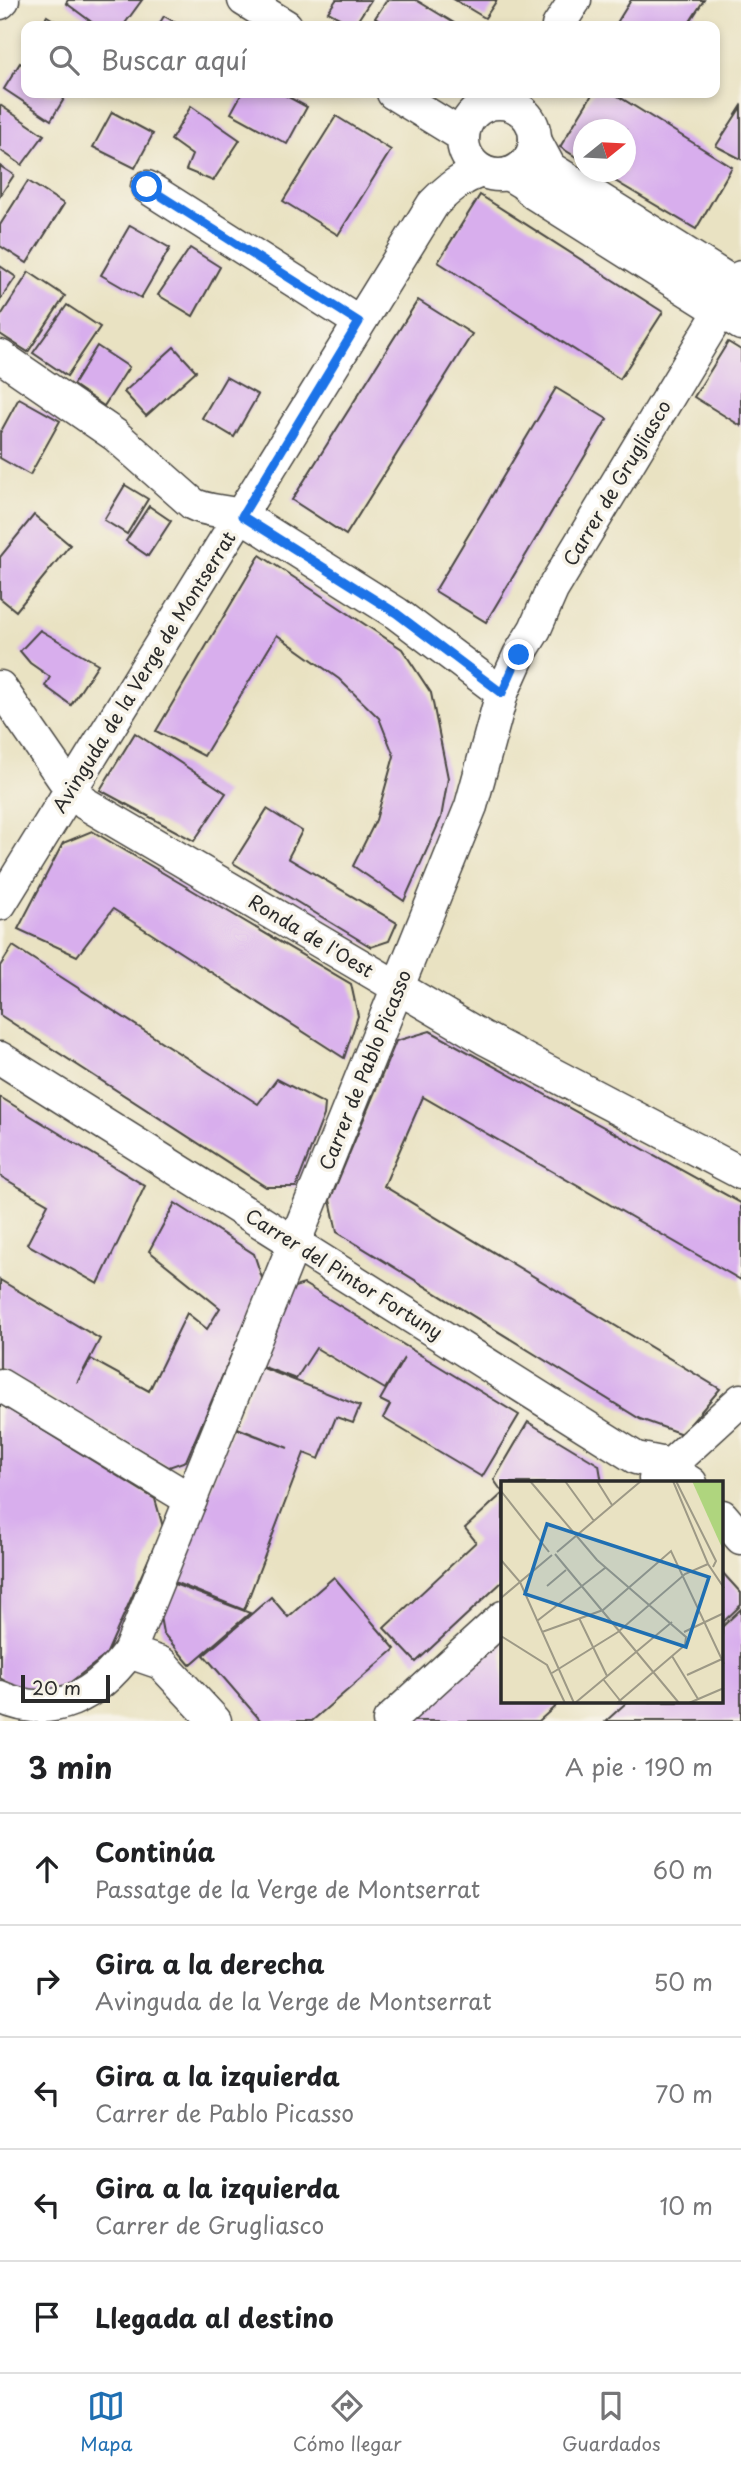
<!DOCTYPE html>
<html lang="es">
<head>
<meta charset="utf-8">
<style>
	body { margin:0; font-family:"Playpen Sans",sans-serif; background:#f6f6f6; color:#202124 }
	.compass { position:absolute; left:573px; top:119px; width:63px; height:63px; border-radius:50%; background:#fff; box-shadow:0 4px 10px #0003; rotate:72deg }
	.scale { position:absolute; left:21px; bottom:18px; width:89px; box-sizing:border-box; padding-left:7px; border:4px solid #2b2b2b; border-top:0; font-size:19px; line-height:24px; white-space:nowrap; color:#2b2b2b; -webkit-text-stroke:5px #f7f3e8; paint-order:stroke }
	.stop { position:absolute; width:21px; height:21px; margin:-16px; border:5px solid #1a73e8; border-radius:50%; background:#fff }
	.stop.end { background:#1a73e8; border-color:#fff; box-shadow:0 2px 7px #0008 }
	.list { margin:0; padding:0; list-style:none }
	h2 { display:flex; justify-content:space-between; align-items:center; height:91px; margin:0; padding:0 28px; font-size:30px }
	h2 small { font-size:23px; font-weight:400; color:#757577 }
	.list li { display:grid; grid-template-columns:46px 1fr auto; gap:21px; align-items:center; box-sizing:border-box; height:112px; padding:0 28px; border-top:2px solid #e0e0e0 }
	.list b { display:block; font-size:26px; white-space:nowrap }
	.list p { margin:0; font-size:23px; white-space:nowrap; color:#757577 }
	.list em { font-size:23px; font-style:normal; color:#757577 }
	.icon { flex:none; width:38px; height:38px; fill:none; stroke:currentColor; stroke-width:2; stroke-linecap:round; stroke-linejoin:round }
	.map { position:relative; flex:none; width:741px; height:1721px; overflow:hidden }
	.search { position:absolute; background:#fff; box-shadow:0 4px 10px #0003; left:21px; right:21px; top:21px; height:77px; display:flex; align-items:center; gap:18px; box-sizing:border-box; padding:0 24px; border-radius:14px; color:#757577; font-size:26px }
	.sheet { height:651px; background:#fff }
	nav { display:flex; justify-content:space-around; align-items:center; box-sizing:border-box; height:98px; border-top:2px solid #e0e0e0; background:#fff; font-size:19px; color:#757577 }
	nav a { display:grid; justify-items:center; gap:4px }
	nav .on { color:#1f6fb2 }
	.map>svg:first-child { display:block }
	.building { fill:#d8aeed }
	.lines { fill:none; stroke-linecap:round; stroke-linejoin:round }
	.street-casing { stroke:#484642; stroke-width:35 }
	.street { stroke:#fff; stroke-width:32 }
	.route { stroke:#1a73e8; stroke-width:9 }
	.labels { text-anchor:middle; stroke-width:7; stroke-linejoin:round; paint-order:stroke }
	.street-label { font-size:19px; fill:#2b2b2b; stroke:#f7f3e8 }
	.inset-road { fill:none; stroke:#9d9986; stroke-width:2 }
	.view { fill:#1f6fb2; fill-opacity:0.15; stroke:#1f6fb2; stroke-width:3.5 }
	.inset-edge { fill:none; stroke:#2b2b2b; stroke-width:3.5 }
</style>
</head>
<body>
<div class="map">
<svg width="741" height="1721" viewBox="0 0 741 1721">
	<rect width="100%" height="100%" fill="#f7f3e8"/>
	<filter id="ink" filterUnits="userSpaceOnUse"><feTurbulence type="fractalNoise" baseFrequency=".0143" numOctaves="2"/><feDisplacementMap in="SourceGraphic" scale="14" xChannelSelector="R" yChannelSelector="G"/><feConvolveMatrix kernelMatrix="1 2 1 2 8 2 1 2 1" color-interpolation-filters="sRGB"/></filter>
	<filter id="wash" filterUnits="userSpaceOnUse"><feTurbulence type="fractalNoise" baseFrequency=".00686" numOctaves="4" result="noise"/><feDisplacementMap in="SourceGraphic" scale="28" xChannelSelector="R" yChannelSelector="G"/><feGaussianBlur stdDeviation="1.57" result="paint"/><feColorMatrix in="noise" values="0 0 0 0 0 0 0 0 0 0 0 0 0 0 0 0 0 1.4 0 .05"/><feComposite in="paint" operator="in"/></filter>
	<g filter="url(#wash)">
		<rect width="100%" height="100%" fill="#e9e2c2"/>
		<g id="blocks">
			<g class="building">
				<path d="M 68,0 L 142,0 L 123,26 L 97,26 L 66,3 Z"/>
				<path d="M 336,0 L 371,0 L 354,26 L 328,12 Z"/>
				<path d="M 387,0 L 416,0 L 459,26 L 388,26 L 375,18 Z"/>
				<path d="M 455,0 L 497,0 L 485,18 Z"/>
				<path d="M 631,0 L 704,0 L 687,26 L 615,26 Z"/>
				<path d="M 47,16 L 63,26 L 41,26 Z"/>
				<path d="M 164,16 L 181,26 L 158,26 Z"/>
				<path d="M 20,63 L 26,67 L 26,93 L 67,94 L 51,120 L 4,89 Z"/>
				<path d="M 242,93 L 281,93 L 307,107 L 287,144 L 231,113 Z"/>
				<path d="M 593,93 L 613,93 L 732,167 L 696,229 L 600,172 L 626,172 L 626,130 L 584,130 L 584,162 L 560,147 Z"/>
				<path d="M 0,105 L 44,135 L 22,165 L 0,150 Z"/>
				<path d="M 191,106 L 240,140 L 213,181 L 186,170 L 192,155 L 171,140 Z"/>
				<path d="M 741,107 L 741,159 L 716,146 Z"/>
				<path d="M 112,112 L 153,134 L 135,168 L 93,147 Z"/>
				<path d="M 336,116 L 391,150 L 338,235 L 283,201 Z"/>
				<path d="M 0,166 L 14,175 L 0,196 Z"/>
				<path d="M 28,181 L 64,204 L 27,263 L 0,246 L 0,225 Z"/>
				<path d="M 480,195 L 663,312 L 620,379 L 438,262 Z"/>
				<path d="M 130,225 L 170,248 L 141,298 L 101,275 Z"/>
				<path d="M 190,248 L 220,267 L 193,316 L 158,295 Z"/>
				<path d="M 0,266 L 16,277 L 0,300 Z"/>
				<path d="M 29,272 L 65,296 L 28,352 L 0,334 L 0,317 Z"/>
				<path d="M 418,300 L 472,334 L 346,535 L 292,500 Z"/>
				<path d="M 67,305 L 100,327 L 67,376 L 33,353 Z"/>
				<path d="M 728,342 L 741,350 L 741,426 L 694,397 Z"/>
				<path d="M 97,346 L 129,367 L 104,406 L 73,385 Z"/>
				<path d="M 174,347 L 196,371 L 146,416 L 124,392 Z"/>
				<path d="M 226,377 L 258,395 L 234,437 L 202,418 Z"/>
				<path d="M 556,388 L 607,419 L 486,622 L 435,591 Z"/>
				<path d="M 19,398 L 60,421 L 30,475 L 0,458 L 0,433 Z"/>
				<path d="M 125,485 L 148,499 L 127,534 L 104,520 Z"/>
				<path d="M 149,506 L 171,521 L 148,556 L 126,541 Z"/>
				<path d="M 34,515 L 70,545 L 16,611 L 0,598 L 0,557 Z"/>
				<path d="M 260,555 L 402,649 L 431,693 L 448,778 L 441,818 L 404,901 L 353,866 L 376,820 L 394,756 L 379,718 L 339,679 L 277,635 L 204,756 L 156,731 Z"/>
				<path d="M 40,630 L 98,664 L 71,705 L 45,686 L 50,677 L 30,663 L 20,651 Z"/>
				<path d="M 135,733 L 226,793 L 194,841 L 100,790 Z"/>
				<path d="M 267,809 L 302,831 L 288,858 L 397,923 L 389,941 L 371,947 L 233,863 Z"/>
				<path d="M 92,831 L 351,984 L 358,1016 L 344,1058 L 113,909 L 77,956 L 18,929 L 63,843 Z"/>
				<path d="M 13,946 L 258,1104 L 277,1079 L 325,1104 L 324,1115 L 296,1187 L 266,1187 L 0,1015 L 0,966 Z"/>
				<path d="M 430,1031 L 741,1203 L 741,1280 L 423,1097 L 384,1186 L 720,1389 L 682,1434 L 640,1419 L 337,1232 L 330,1200 L 396,1041 Z"/>
				<path d="M 0,1097 L 145,1186 L 98,1284 L 27,1244 L 48,1204 L 0,1176 Z"/>
				<path d="M 175,1203 L 254,1254 L 263,1281 L 186,1461 L 169,1467 L 0,1368 L 0,1280 L 100,1339 L 77,1383 L 91,1359 L 149,1391 L 187,1313 L 207,1329 L 220,1308 L 149,1251 Z"/>
				<path d="M 304,1284 L 519,1415 L 482,1477 L 383,1418 L 390,1405 L 380,1400 L 404,1358 L 385,1389 L 316,1348 L 296,1379 L 253,1363 L 288,1289 Z"/>
				<path d="M 258,1366 L 360,1406 L 353,1423 L 336,1417 L 319,1459 L 304,1453 L 244,1610 L 174,1582 L 233,1427 L 288,1448 L 235,1427 Z"/>
				<path d="M 0,1404 L 155,1499 L 163,1527 L 106,1655 L 59,1691 L 24,1692 L 0,1678 Z"/>
				<path d="M 528,1422 L 599,1465 L 602,1483 L 503,1483 L 503,1581 L 416,1662 L 384,1628 L 476,1542 L 465,1528 L 503,1493 L 494,1480 Z"/>
				<path d="M 722,1572 L 741,1593 L 741,1605 L 722,1623 Z"/>
				<path d="M 334,1577 L 395,1649 L 312,1721 L 261,1721 L 204,1655 L 271,1597 L 288,1617 Z"/>
				<path d="M 169,1582 L 250,1613 L 190,1665 L 163,1633 L 159,1611 Z"/>
				<path d="M 741,1609 L 741,1721 L 606,1721 L 627,1702 L 722,1702 L 722,1627 Z"/>
				<path d="M 503,1627 L 503,1702 L 560,1702 L 539,1721 L 401,1721 Z"/>
			</g>
		</g>
	</g>
	<g filter="url(#ink)">
		<use href="#blocks" fill-opacity="0" stroke="#484642" stroke-width="2"/>
		<g class="lines">
			<g class="street-casing">
				<g id="street">
					<path d="M 244,0 L 286,26"/>
					<path d="M 0,3 L 3,0"/>
					<path d="M 558,26 L 575,0"/>
					<path d="M 393,93 L 463,136"/>
					<circle cx="499" cy="139" r="36"/>
					<path d="M 535,140 L 550,168 L 741,288"/>
					<path d="M 508,174 L 523,183 L 535,194 L 741,324"/>
					<path d="M 147,187 L 359,322"/>
					<path d="M 0,356 L 115,435 L 193,504 C 208,512 225,510 242,516 L 396,613 L 502,693"/>
					<path d="M 0,687 L 71,790 L 86,804 L 484,1038 L 741,1173"/>
					<path d="M 0,904 L 433,204 C 448,189 462,177 482,171"/>
					<path d="M 0,1058 L 636,1458 L 661,1463 L 691,1483"/>
					<path d="M 0,1385 L 191,1500"/>
					<path d="M 655,1479 L 741,1400"/>
					<path d="M 722,1516 L 741,1538"/>
					<path d="M 129,1652 L 161,1663 L 215,1721"/>
					<path d="M 0,1697 C 53,1721 97,1695 129,1652 L 471,806 L 502,693 L 519,655 L 535,629 L 552,590 L 741,277"/>
					<path d="M 389,1721 L 503,1617"/>
				</g>
			</g>
			<use href="#street" class="street"/>
		</g>
	</g>
	<g class="lines" filter="url(#ink)">
		<path class="route" d="M 147,187 L 359,322 L 242,516 L 396,613 L 502,693 L 519,655"/>
	</g>
	<g class="labels">
		<g class="street-label">
			<text transform="translate(617 483) rotate(-59)" y="7">Carrer de Grugliasco</text>
			<text transform="translate(144 672) rotate(-58)" y="7">Avinguda de la Verge de Montserrat</text>
			<text transform="translate(311 936) rotate(31)" y="7">Ronda de l'Oest</text>
			<text transform="translate(365 1070) rotate(-68)" y="7">Carrer de Pablo Picasso</text>
			<text transform="translate(344 1274) rotate(32)" y="7">Carrer del Pintor Fortuny</text>
		</g>
	</g>
	<g transform="translate(501 1481)">
		<rect width="222" height="222" fill="#e9e2c2"/>
		<path d="M 191,0 L 222,0 L 222,69 Z" fill="#afd57e"/>
		<path class="inset-road" d="M 29,0 L 96,79 L 185,156 L 184,164 L 116,222M 64,0 L 93,40M 96,0 L 111,24M 172,0 L 207,83 L 223,107M 175,0 L 215,80 L 212,86M 0,10 L 48,71M 56,71 L 140,0M 54,73 L 178,222M 0,79 L 19,101 L 73,222M 46,105 L 65,89M 0,117 L 51,74M 78,137 L 106,195M 36,140 L 104,87M 41,151 L 102,129 L 170,70 L 223,183M 183,151 L 223,132M 0,155 L 46,184 L 64,222M 171,175 L 197,218M 51,192 L 117,151 L 184,93 L 207,83M 186,194 L 221,178M 102,198 L 121,222M 74,222 L 171,141M 188,222 L 223,207"/>
		<path class="view" d="M 46,43 L 208,96 L 185,166 L 24,113 Z"/>
		<rect width="222" height="222" class="inset-edge"/>
	</g>
</svg>
<svg class="compass" viewBox="-18 -18 36 36"><path d="M0-13l5 13h-10z" fill="#e53935"/><path d="M0 13l5-13h-10z" fill="#757577"/></svg>
<div class="scale">20 m</div>
<div class="stop" style="left:147px;top:187px"></div>
<div class="stop end" style="left:519px;top:655px"></div>
<div class="search"><svg class="icon" aria-label="search" viewBox="0 0 24 24"><circle cx="10" cy="10" r="6"/><path d="M15 15l6 6"/></svg>Buscar aquí</div>
</div>
<section class="sheet">
<h2>3 min<small>A pie · 190 m</small></h2>
<ul class="list">
<li><svg class="icon" aria-label="ahead" viewBox="0 0 24 24"><path d="M12 20V5M6 11l6-6 6 6"/></svg><div><b>Continúa</b><p>Passatge de la Verge de Montserrat</p></div><em>60 m</em></li>
<li><svg class="icon" aria-label="right" viewBox="0 0 24 24"><path d="M7 20v-9h11M14 6l5 5-5 5"/></svg><div><b>Gira a la derecha</b><p>Avinguda de la Verge de Montserrat</p></div><em>50 m</em></li>
<li><svg class="icon" aria-label="left" viewBox="0 0 24 24"><path d="M17 20v-9H6M10 6l-5 5 5 5"/></svg><div><b>Gira a la izquierda</b><p>Carrer de Pablo Picasso</p></div><em>70 m</em></li>
<li><svg class="icon" aria-label="left" viewBox="0 0 24 24"><path d="M17 20v-9H6M10 6l-5 5 5 5"/></svg><div><b>Gira a la izquierda</b><p>Carrer de Grugliasco</p></div><em>10 m</em></li>
<li><svg class="icon" aria-label="arrive" viewBox="0 0 24 24"><path d="M6 21V4h12l-3 4 3 4H6"/></svg><div><b>Llegada al destino</b></div></li>
</ul>
</section>
<nav>
<a class="on"><svg class="icon" aria-label="map" viewBox="0 0 24 24"><path d="M3 6l6-2 6 2 6-2v14l-6 2-6-2-6 2zM9 4v14M15 6v14"/></svg>Mapa</a>
<a><svg class="icon" aria-label="directions" viewBox="0 0 24 24"><path d="M12 3l9 9-9 9-9-9zM9 14v-3h6M13 9l2 2-2 2"/></svg>Cómo llegar</a>
<a><svg class="icon" aria-label="saved" viewBox="0 0 24 24"><path d="M7 4h10v16l-5-4-5 4z"/></svg>Guardados</a>
</nav>
</body>
</html>
